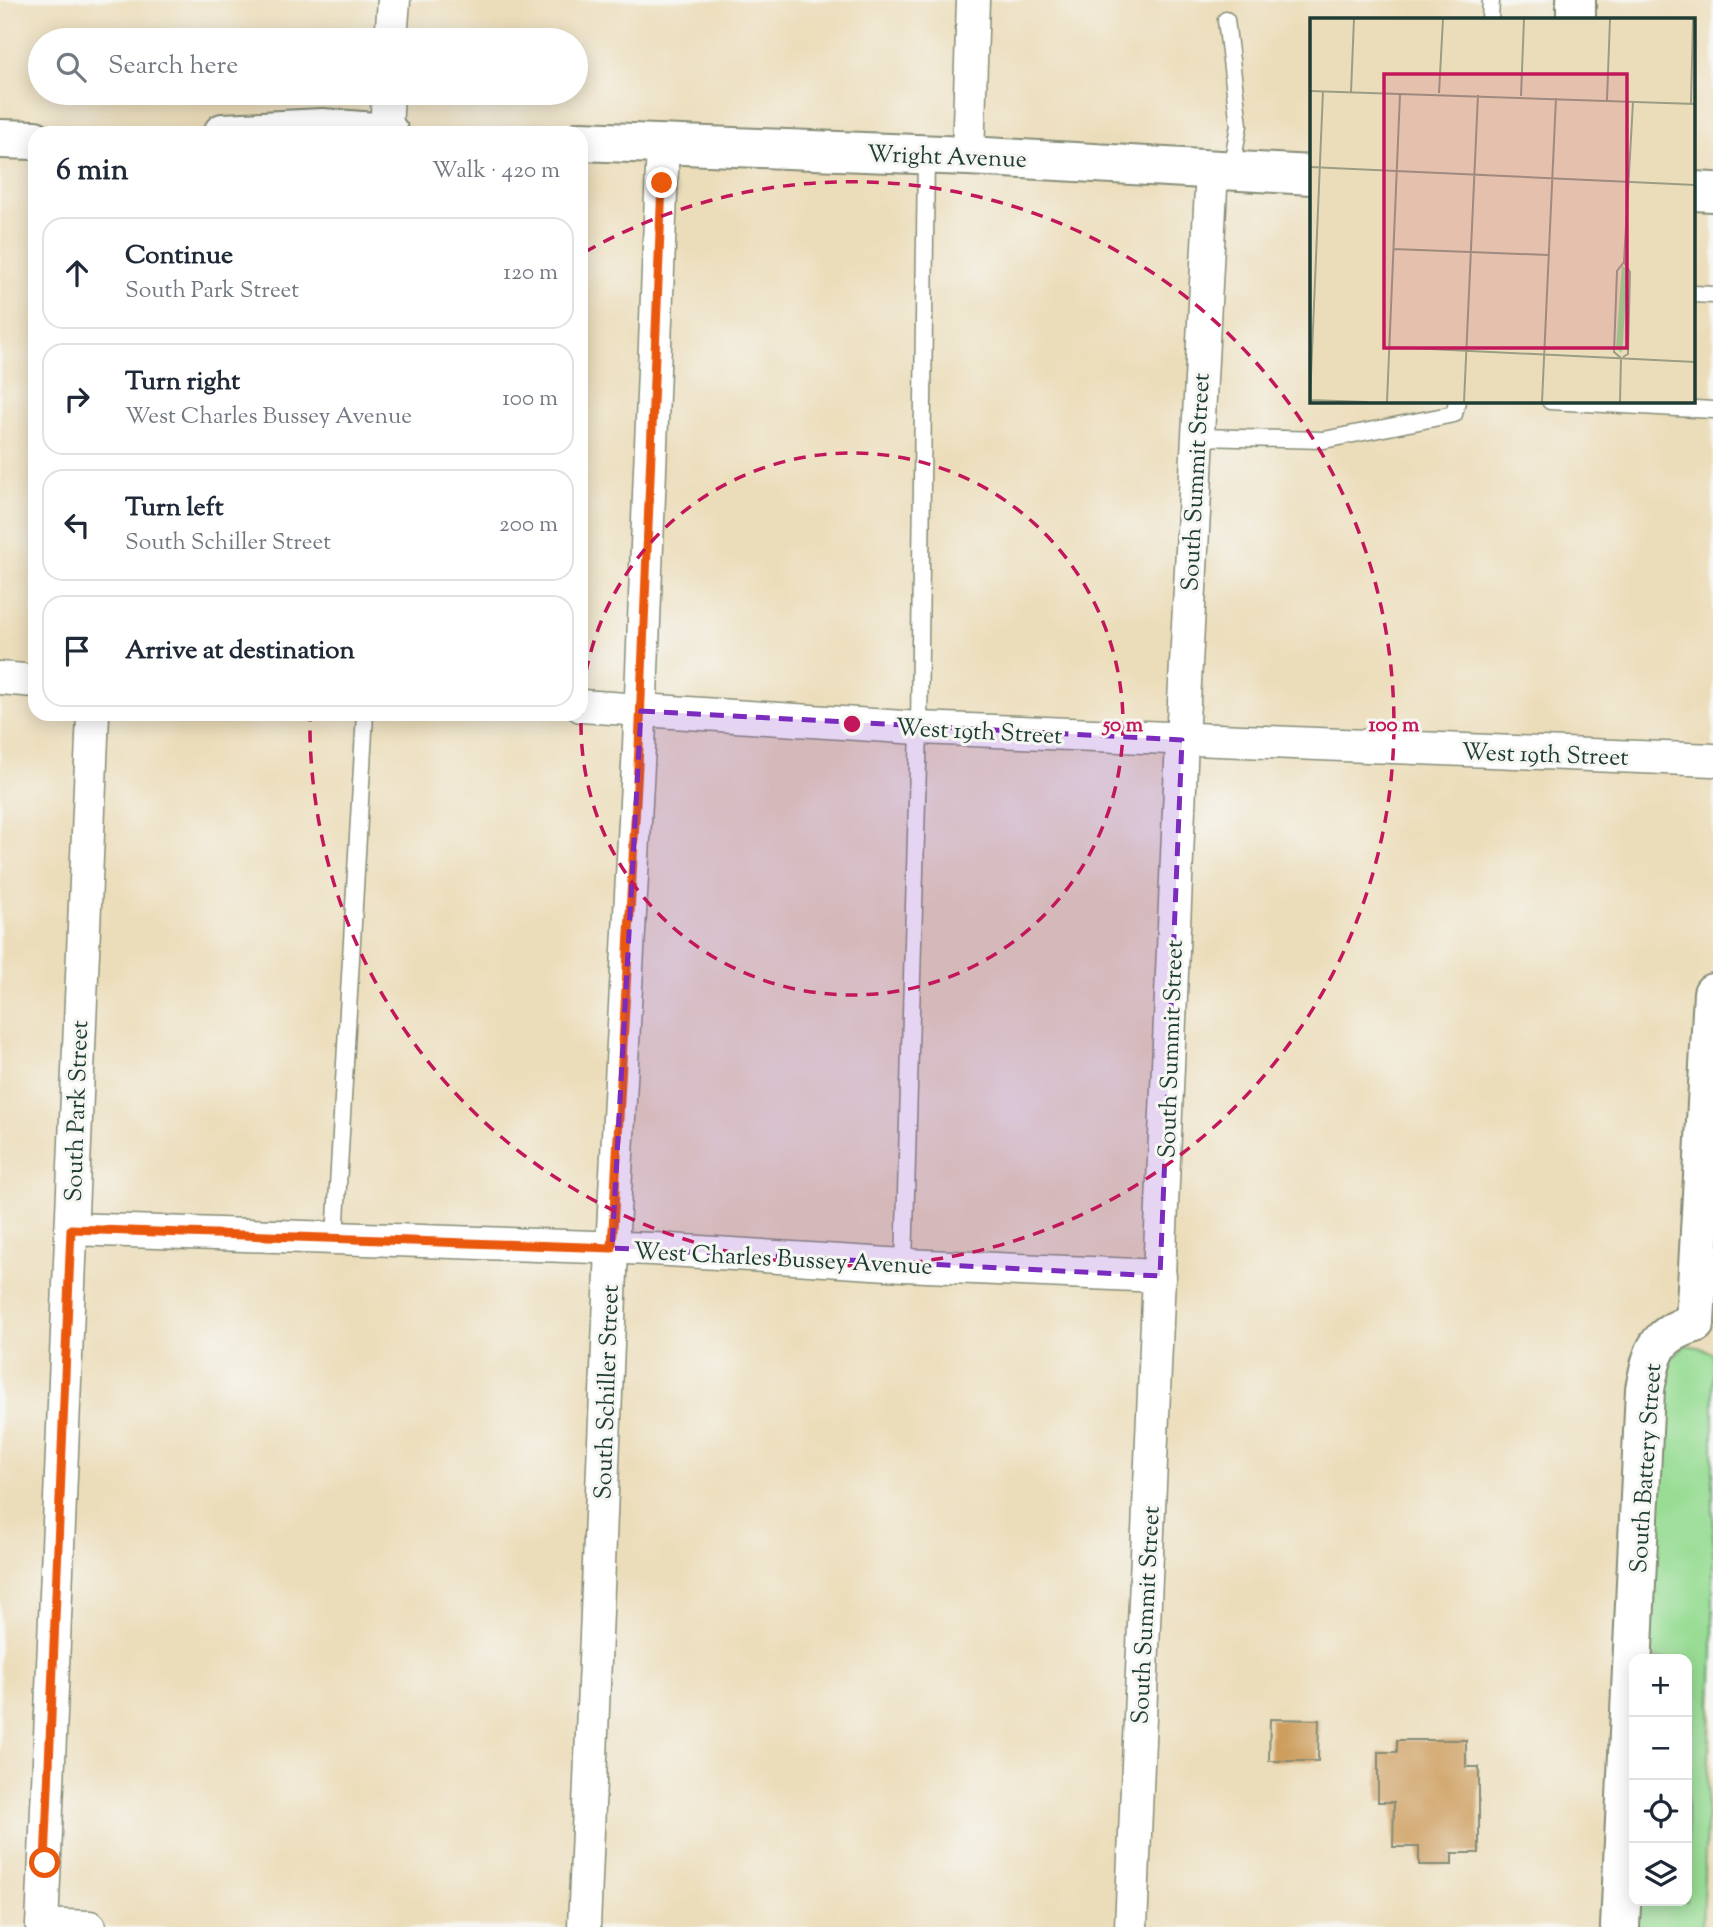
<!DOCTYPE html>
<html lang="en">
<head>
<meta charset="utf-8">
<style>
	body { margin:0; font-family:"Sorts Mill Goudy",serif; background:#f6f6f7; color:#1f2937 }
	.controls { position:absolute; right:21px; bottom:21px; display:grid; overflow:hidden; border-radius:14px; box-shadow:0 4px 18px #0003 }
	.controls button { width:63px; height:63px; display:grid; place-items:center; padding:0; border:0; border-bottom:2px solid #e0e1e3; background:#fff; color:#1f2937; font:35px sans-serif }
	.stop { position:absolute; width:21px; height:21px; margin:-16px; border:5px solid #ea580c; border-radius:50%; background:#fff }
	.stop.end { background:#ea580c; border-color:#fff; box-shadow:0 2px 7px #0008 }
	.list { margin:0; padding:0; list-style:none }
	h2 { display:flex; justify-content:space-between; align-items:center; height:91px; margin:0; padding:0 28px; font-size:30px }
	h2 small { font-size:23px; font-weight:400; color:#747a83 }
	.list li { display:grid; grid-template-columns:46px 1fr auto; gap:21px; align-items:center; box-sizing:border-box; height:112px; margin:0 14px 14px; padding:0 14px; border:2px solid #e0e1e3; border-radius:21px }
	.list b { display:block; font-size:26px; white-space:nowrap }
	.list p { margin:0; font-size:23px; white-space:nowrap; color:#747a83 }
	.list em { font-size:23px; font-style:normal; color:#747a83 }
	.icon { flex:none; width:38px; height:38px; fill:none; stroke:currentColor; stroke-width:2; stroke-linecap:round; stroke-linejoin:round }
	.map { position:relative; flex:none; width:1713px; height:1927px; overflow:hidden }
	.search { position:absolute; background:#fff; box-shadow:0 4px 18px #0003; left:28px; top:28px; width:560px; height:77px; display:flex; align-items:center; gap:18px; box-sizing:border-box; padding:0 24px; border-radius:38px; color:#747a83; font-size:26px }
	.panel { position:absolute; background:#fff; box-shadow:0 4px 18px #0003; left:28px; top:126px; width:560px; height:595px; border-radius:21px }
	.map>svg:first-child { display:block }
	.green { fill:#99dd95; stroke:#5c8d64; stroke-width:2 }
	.building { fill:#ce9e5f }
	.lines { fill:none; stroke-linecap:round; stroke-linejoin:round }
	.service-casing { stroke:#868d77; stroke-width:19 }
	.minor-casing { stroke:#868d77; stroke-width:35 }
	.tertiary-casing { stroke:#868d77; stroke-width:42 }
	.secondary-casing { stroke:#868d77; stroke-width:42 }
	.service { stroke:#fff; stroke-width:16 }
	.minor { stroke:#fff; stroke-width:32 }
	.tertiary { stroke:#fff; stroke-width:38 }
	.secondary { stroke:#fff; stroke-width:38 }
	.route { stroke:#ea580c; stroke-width:9 }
	.marked { fill:#7b2cbf; fill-opacity:0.2; stroke:#7b2cbf; stroke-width:5; stroke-dasharray:14 9; stroke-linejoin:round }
	.ring { fill:none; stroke:#c2185b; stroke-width:3.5; stroke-dasharray:12 9 }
	.labels { text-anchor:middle; stroke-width:6; stroke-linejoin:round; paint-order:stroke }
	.street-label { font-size:24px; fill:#1f3d34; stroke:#f6f6f2 }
	.inset-road { fill:none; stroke:#9a9d84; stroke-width:2 }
	.view { fill:#c2185b; fill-opacity:0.15; stroke:#c2185b; stroke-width:3.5 }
	.inset-edge { fill:none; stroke:#1f3d34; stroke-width:3.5 }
	.centre { fill:#c2185b; stroke:#f6f6f2; stroke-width:3.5 }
	.ring-label { font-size:21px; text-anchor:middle; font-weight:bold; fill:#c2185b; stroke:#f6f6f2; stroke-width:6; stroke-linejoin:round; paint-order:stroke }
</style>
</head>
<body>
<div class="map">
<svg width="1713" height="1927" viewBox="0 0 1713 1927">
	<rect width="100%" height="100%" fill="#f6f6f2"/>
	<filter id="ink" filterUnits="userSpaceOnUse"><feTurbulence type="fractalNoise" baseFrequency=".0143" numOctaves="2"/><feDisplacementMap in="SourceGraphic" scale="14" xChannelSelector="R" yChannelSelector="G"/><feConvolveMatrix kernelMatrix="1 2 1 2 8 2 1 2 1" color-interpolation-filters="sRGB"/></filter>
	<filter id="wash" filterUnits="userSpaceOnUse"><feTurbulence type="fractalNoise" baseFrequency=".00686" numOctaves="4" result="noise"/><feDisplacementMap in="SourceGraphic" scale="28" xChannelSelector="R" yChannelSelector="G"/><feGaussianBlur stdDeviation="1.57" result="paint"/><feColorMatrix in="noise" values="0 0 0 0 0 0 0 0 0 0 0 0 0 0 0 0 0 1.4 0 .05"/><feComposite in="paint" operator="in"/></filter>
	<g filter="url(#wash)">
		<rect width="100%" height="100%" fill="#ecddba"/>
		<path class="green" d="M 1686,1345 L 1703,1348 L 1713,1355 L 1713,1651 L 1702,1927 L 1634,1927 L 1635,1901 L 1687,1901 L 1687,1659 L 1647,1659 L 1662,1373 L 1671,1358 Z"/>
		<g id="blocks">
			<g class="building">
				<path d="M 1270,1719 L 1319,1720 L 1318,1761 L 1269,1761 Z"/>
				<path d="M 1397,1740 L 1466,1740 L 1466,1767 L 1479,1767 L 1479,1853 L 1452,1853 L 1452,1865 L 1419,1865 L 1419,1847 L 1393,1847 L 1394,1802 L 1378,1802 L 1378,1752 L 1397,1752 Z"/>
			</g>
		</g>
	</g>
	<g filter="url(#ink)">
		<use href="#blocks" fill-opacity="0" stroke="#868d77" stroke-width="2"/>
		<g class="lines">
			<g class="service-casing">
				<g id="service">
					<path d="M 1490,19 L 1491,0"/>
					<path d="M 1226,20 L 1239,125 L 1231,171"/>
					<path d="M 1694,294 L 1713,295"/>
					<path d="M 1550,401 L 1713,410"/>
					<path d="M 1198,437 L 1324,440 L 1454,414 L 1457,401"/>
					<path d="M 335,1238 L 365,714"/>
					<path d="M 904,1265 L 919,728 L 926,155"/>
				</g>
			</g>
			<g class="minor-casing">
				<g id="minor">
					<path d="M 391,40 L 394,0"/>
					<path d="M 386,133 L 388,93"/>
					<path d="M 968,156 L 973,0"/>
					<path d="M 0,678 L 35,681"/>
					<path d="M 581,706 L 919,728 L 1713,760"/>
					<path d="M 71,1229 L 653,1249 L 904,1265 L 1160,1276"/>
					<path d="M 42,1925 L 90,1927"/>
					<path d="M 42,1927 L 93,714"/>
					<path d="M 584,1927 L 612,1248 L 639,746 L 663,144"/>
					<path d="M 1131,1927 L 1182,740 L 1212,170"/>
				</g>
			</g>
			<g class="tertiary-casing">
				<g id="tertiary">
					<path d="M 1576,19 L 1576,0"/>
					<path d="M 1695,1323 L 1713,993"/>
					<path d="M 1620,1927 L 1645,1389 C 1653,1350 1655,1335 1695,1323"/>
				</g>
			</g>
			<g class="secondary-casing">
				<g id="secondary">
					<path d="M 223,133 L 322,128 L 389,133"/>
					<path d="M 0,139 L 35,140"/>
					<path d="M 581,141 L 968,156 L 1312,175"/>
					<path d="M 1694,191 L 1713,192"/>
				</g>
			</g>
			<use href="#service" class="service"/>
			<use href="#minor" class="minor"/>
			<use href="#tertiary" class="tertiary"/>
			<use href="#secondary" class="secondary"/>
		</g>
	</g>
	<g class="lines" filter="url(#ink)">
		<path class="route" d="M 45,1863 L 71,1229 L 612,1248 L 639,747 L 662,183"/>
	</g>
	<path class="marked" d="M 641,711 L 1182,740 L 1160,1276 L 612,1248 Z"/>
	<g class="ring">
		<circle cx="852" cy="724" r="271"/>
		<path d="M585 252A542 542 0 1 1 310 715"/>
	</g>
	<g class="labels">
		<g class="street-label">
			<text transform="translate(947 156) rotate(2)" y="8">Wright Avenue</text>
			<text transform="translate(1195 482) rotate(-87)" y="8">South Summit Street</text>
			<text transform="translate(979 731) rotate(3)" y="8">West 19th Street</text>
			<text transform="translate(1545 754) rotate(2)" y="8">West 19th Street</text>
			<text transform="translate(1170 1049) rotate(-88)" y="8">South Summit Street</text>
			<text transform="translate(76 1111) rotate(-88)" y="8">South Park Street</text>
			<text transform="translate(783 1258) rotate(3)" y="8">West Charles Bussey Avenue</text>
			<text transform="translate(606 1392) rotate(-88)" y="8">South Schiller Street</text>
			<text transform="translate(1645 1468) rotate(-86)" y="8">South Battery Street</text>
			<text transform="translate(1145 1615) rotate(-87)" y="8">South Summit Street</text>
		</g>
	</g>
	<g transform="translate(1310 18)">
		<rect width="385" height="385" fill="#ecddba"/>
		<path d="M 312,248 L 318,251 L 312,335 L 306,331 Z" fill="#99dd95"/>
		<path class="inset-road" d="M 0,73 L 385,86M 41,74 L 44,1M 129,75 L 133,1M 211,78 L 214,1M 297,82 L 300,1M 381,86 L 383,1M 0,149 L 385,167M 84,231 L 238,237M 80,329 L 385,344M 313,339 L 318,336 L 320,254 L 314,244M 0,382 L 13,73M 0,382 L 58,384M 77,384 L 90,76M 154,384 L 168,77M 232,384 L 246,80M 310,384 L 311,340 L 304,334 L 307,253 L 314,244 L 323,84"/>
		<path class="view" d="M 74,56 L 317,56 L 317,330 L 74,330 Z"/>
		<rect width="385" height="385" class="inset-edge"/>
	</g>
	<circle cx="852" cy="724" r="10" class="centre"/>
	<g class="ring-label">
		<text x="1123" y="731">50 m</text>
		<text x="1394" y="731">100 m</text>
	</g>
</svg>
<div class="controls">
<button>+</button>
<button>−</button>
<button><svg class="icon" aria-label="locate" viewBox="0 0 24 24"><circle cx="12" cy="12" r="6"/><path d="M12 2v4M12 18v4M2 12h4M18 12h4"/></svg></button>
<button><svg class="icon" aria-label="layers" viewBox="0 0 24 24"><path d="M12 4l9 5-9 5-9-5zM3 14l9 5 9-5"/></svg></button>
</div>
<div class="stop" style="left:45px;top:1863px"></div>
<div class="stop end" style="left:662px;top:183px"></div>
<div class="search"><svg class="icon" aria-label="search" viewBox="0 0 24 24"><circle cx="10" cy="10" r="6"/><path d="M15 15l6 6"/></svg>Search here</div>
<section class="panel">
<h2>6 min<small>Walk · 420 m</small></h2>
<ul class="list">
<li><svg class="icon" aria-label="ahead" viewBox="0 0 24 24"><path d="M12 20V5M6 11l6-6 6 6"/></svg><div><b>Continue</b><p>South Park Street</p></div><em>120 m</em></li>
<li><svg class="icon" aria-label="right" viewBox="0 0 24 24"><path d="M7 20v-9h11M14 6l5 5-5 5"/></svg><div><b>Turn right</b><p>West Charles Bussey Avenue</p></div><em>100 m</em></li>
<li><svg class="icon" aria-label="left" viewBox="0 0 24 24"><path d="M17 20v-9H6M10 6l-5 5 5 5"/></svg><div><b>Turn left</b><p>South Schiller Street</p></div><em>200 m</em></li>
<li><svg class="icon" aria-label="arrive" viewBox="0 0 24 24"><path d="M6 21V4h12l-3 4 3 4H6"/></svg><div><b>Arrive at destination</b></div></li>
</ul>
</section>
</div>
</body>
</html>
